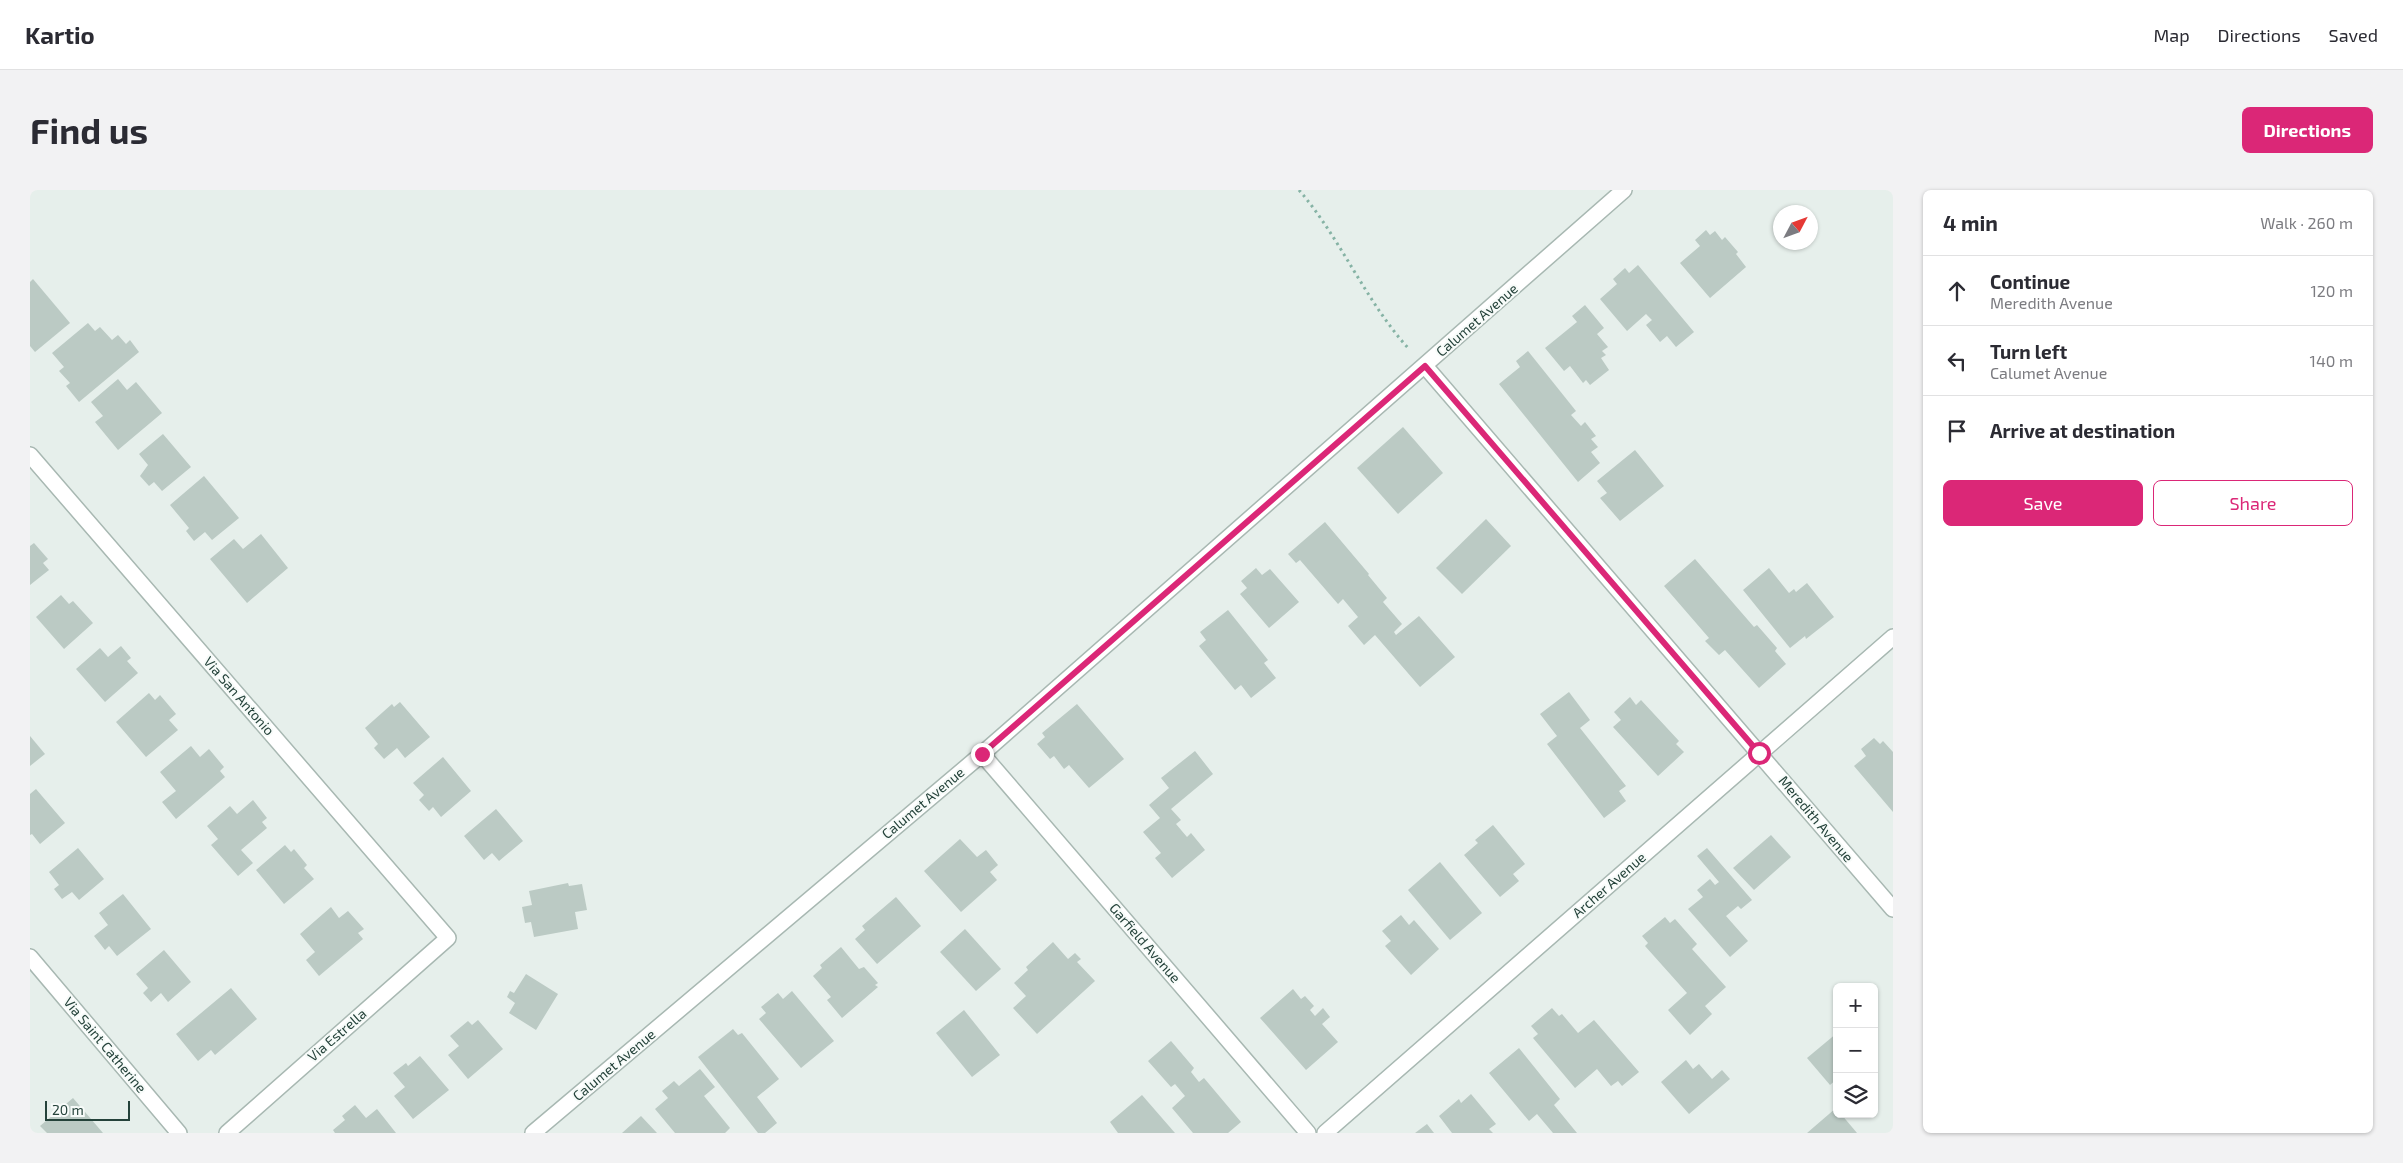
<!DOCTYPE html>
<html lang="en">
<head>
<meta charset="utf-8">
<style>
	body { margin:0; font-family:"Exo 2",sans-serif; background:#f2f2f3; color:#2b2b33 }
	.controls { position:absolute; right:15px; bottom:15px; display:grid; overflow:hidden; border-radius:8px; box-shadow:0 1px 4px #0004 }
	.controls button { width:45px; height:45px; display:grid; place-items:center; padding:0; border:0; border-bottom:1px solid #e1e1e2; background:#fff; color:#2b2b33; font:25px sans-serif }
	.compass { position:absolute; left:1743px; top:15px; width:45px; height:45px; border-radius:50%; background:#fff; box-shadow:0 1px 4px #0004; rotate:49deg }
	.scale { position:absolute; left:15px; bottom:12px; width:85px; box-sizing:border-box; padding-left:5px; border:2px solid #24423a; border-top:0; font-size:14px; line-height:18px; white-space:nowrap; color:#24423a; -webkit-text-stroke:4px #f7fbf9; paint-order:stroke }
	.stop { position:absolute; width:15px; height:15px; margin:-11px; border:4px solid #db2777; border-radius:50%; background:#fff }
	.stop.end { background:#db2777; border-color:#fff; box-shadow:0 1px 5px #0008 }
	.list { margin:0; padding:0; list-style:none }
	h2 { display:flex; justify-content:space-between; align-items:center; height:65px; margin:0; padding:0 20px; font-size:21px }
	h2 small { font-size:16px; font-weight:400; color:#7c7c81 }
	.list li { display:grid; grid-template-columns:32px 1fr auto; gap:15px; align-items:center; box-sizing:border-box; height:70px; padding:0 20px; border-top:1px solid #e1e1e2 }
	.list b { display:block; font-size:19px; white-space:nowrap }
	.list p { margin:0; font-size:16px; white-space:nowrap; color:#7c7c81 }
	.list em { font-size:16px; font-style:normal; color:#7c7c81 }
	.actions { display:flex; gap:10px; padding:15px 20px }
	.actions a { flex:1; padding:11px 0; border:1px solid #db2777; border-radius:8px; text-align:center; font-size:18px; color:#db2777 }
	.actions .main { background:#db2777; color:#fff }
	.icon { flex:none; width:28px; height:28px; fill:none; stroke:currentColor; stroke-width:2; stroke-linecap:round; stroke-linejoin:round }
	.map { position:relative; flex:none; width:1863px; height:943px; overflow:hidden; border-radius:8px }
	header { display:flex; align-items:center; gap:30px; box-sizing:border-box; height:70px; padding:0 25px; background:#fff; border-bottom:1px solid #e1e1e2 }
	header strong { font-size:24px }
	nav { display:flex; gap:28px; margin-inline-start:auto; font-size:18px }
	.intro { display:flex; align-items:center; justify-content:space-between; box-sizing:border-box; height:120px; padding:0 30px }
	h1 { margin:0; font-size:35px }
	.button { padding:12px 22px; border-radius:8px; background:#db2777; color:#fff; font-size:18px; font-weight:700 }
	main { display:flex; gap:30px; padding:0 30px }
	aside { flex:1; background:#fff; border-radius:8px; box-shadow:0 1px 4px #0004 }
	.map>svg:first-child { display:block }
	.building { fill:#bbcac4 }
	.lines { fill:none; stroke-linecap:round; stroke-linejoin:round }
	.street-casing { stroke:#a8b8b2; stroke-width:18 }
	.path { stroke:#86b3a5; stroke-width:3; stroke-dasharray:2.5 4; stroke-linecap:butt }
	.street { stroke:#fff; stroke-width:15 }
	.route { stroke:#db2777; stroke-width:6 }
	.labels { text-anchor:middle; stroke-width:4; stroke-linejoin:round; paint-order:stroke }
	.street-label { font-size:14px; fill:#24423a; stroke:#f7fbf9 }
</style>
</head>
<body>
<header>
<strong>Kartio</strong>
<nav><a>Map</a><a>Directions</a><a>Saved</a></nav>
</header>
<div class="intro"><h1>Find us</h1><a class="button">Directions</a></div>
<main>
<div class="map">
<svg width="1863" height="943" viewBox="0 0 1863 943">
	<rect width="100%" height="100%" fill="#e6efeb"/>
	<g class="building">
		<path d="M 1676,40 L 1680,45 L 1685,41 L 1692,50 L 1695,47 L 1708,62 L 1706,64 L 1716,77 L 1680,108 L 1650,73 L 1670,56 L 1665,50 Z"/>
		<path d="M 1608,75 L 1664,142 L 1646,157 L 1637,146 L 1630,152 L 1616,135 L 1622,130 L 1616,124 L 1597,141 L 1570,109 L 1587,94 L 1583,89 L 1595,78 L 1599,83 Z"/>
		<path d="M 3,89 L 40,133 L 5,162 L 0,156 L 0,92 Z"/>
		<path d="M 1555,115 L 1574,138 L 1567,144 L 1578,157 L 1572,161 L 1576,165 L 1571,168 L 1579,180 L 1560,195 L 1556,190 L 1553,193 L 1540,176 L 1534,181 L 1515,158 L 1547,132 L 1542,126 Z"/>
		<path d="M 58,133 L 65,141 L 70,137 L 82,150 L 88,145 L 96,154 L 100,150 L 109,162 L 49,212 L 36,196 L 40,193 L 29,181 L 34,177 L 22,163 Z"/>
		<path d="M 1498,161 L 1546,221 L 1541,225 L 1551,236 L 1555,232 L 1566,246 L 1561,249 L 1568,257 L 1561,262 L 1570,273 L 1548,292 L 1469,194 L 1490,177 L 1486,171 Z"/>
		<path d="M 88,189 L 97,200 L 106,192 L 132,223 L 88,260 L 65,232 L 73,226 L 61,212 Z"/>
		<path d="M 1373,237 L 1413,283 L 1368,324 L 1327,278 Z"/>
		<path d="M 133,244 L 161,277 L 132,301 L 124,292 L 119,296 L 110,286 L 118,275 L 109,264 Z"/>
		<path d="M 1605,260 L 1634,296 L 1590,331 L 1570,308 L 1577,303 L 1567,291 Z"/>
		<path d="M 174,286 L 209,328 L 182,350 L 175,342 L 164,351 L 156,341 L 159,338 L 140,315 Z"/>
		<path d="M 1456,329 L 1481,356 L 1432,404 L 1406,378 Z"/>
		<path d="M 1295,332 L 1339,384 L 1338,385 L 1357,408 L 1353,412 L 1372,434 L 1364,442 L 1366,445 L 1389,426 L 1425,467 L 1390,497 L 1345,445 L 1334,455 L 1318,436 L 1328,427 L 1313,409 L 1308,414 L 1270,370 L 1266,373 L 1258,364 Z"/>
		<path d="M 231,344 L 258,378 L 217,413 L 180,369 L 204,349 L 213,359 Z"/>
		<path d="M 4,353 L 18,369 L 13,373 L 19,380 L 0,395 L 0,356 Z"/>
		<path d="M 1665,369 L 1724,437 L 1727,435 L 1747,458 L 1745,461 L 1756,474 L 1729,498 L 1695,460 L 1689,465 L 1675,451 L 1679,448 L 1634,396 Z"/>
		<path d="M 1226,378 L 1232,385 L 1240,379 L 1269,412 L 1239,438 L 1210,404 L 1217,398 L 1211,391 Z"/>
		<path d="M 1739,378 L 1759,403 L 1764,399 L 1766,402 L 1777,393 L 1804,427 L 1776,449 L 1775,446 L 1760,458 L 1713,400 Z"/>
		<path d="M 31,405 L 39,414 L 43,411 L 63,433 L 34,459 L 6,427 Z"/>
		<path d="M 1198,420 L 1238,470 L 1234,473 L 1246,488 L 1221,508 L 1211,495 L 1205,500 L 1169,456 L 1176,450 L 1170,442 Z"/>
		<path d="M 91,456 L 101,468 L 97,471 L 108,483 L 75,512 L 46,479 L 70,458 L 78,467 Z"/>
		<path d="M 1539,502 L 1560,530 L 1550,538 L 1596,596 L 1589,601 L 1596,611 L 1574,628 L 1517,554 L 1527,546 L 1510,524 Z"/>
		<path d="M 119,503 L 125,510 L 130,505 L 146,524 L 139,530 L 148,540 L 116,567 L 86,532 Z"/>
		<path d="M 1600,507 L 1606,515 L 1611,510 L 1649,551 L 1646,554 L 1654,562 L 1628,586 L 1583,537 L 1591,530 L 1584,522 Z"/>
		<path d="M 370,512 L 400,547 L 375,568 L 367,558 L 354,569 L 344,558 L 348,554 L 335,538 L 362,514 L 364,517 Z"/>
		<path d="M 1047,514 L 1094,569 L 1059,598 L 1039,575 L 1034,579 L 1024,566 L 1020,569 L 1007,554 L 1015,547 L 1012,543 Z"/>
		<path d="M 0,546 L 15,564 L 0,576 Z"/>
		<path d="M 1844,548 L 1850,554 L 1853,551 L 1863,562 L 1863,622 L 1824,576 L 1836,566 L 1831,559 Z"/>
		<path d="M 161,556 L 170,567 L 179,559 L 194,577 L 190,581 L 195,587 L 146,629 L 132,612 L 146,601 L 130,582 Z"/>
		<path d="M 1165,561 L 1183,584 L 1141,619 L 1151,630 L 1146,634 L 1157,647 L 1161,643 L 1175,660 L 1142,688 L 1125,668 L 1131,663 L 1113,642 L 1130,628 L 1119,615 L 1139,598 L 1131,588 Z"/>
		<path d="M 413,567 L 441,601 L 411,627 L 403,617 L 399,621 L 389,610 L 394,605 L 383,593 Z"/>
		<path d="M 6,599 L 35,633 L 10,654 L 2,644 L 0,645 L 0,604 Z"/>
		<path d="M 223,610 L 237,628 L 232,632 L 237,638 L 211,660 L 223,673 L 208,686 L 181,655 L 188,649 L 177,636 L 200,616 L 207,624 Z"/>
		<path d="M 466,619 L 493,651 L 469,671 L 462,663 L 454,670 L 434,646 Z"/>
		<path d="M 1463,635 L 1495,674 L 1483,684 L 1489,691 L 1470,707 L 1434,665 L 1448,653 L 1445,650 Z"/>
		<path d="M 1741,645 L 1761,667 L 1724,700 L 1703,678 Z"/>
		<path d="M 930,649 L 947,667 L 956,660 L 968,675 L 960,682 L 967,690 L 931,722 L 894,681 Z"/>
		<path d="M 255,655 L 261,662 L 264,659 L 277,675 L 274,678 L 284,689 L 254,714 L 226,680 Z"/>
		<path d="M 48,658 L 74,689 L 49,710 L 42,702 L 32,709 L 24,699 L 29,695 L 19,682 Z"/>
		<path d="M 1677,658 L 1722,710 L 1711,719 L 1708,716 L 1696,726 L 1718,751 L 1700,767 L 1658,719 L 1673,707 L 1667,700 L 1680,689 L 1685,695 L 1689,692 L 1667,666 Z"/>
		<path d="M 1410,672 L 1452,723 L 1420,750 L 1378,700 Z"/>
		<path d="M 538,693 L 539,696 L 552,694 L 557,720 L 545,722 L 548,739 L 504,747 L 501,732 L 495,733 L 492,717 L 502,715 L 499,701 Z"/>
		<path d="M 93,704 L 121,739 L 87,766 L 79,756 L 75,760 L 64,746 L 78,735 L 69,723 Z"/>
		<path d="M 866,707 L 891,736 L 847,774 L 825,749 L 835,740 L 832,736 Z"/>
		<path d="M 301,717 L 309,728 L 318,721 L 334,739 L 328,743 L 333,749 L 289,786 L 276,770 L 285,762 L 270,744 Z"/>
		<path d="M 1371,725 L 1379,735 L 1384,730 L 1409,759 L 1381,785 L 1355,756 L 1361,751 L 1352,741 Z"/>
		<path d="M 1635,727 L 1640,733 L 1645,729 L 1667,754 L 1662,759 L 1696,797 L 1675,816 L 1682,824 L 1660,845 L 1638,820 L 1657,803 L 1615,756 L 1618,753 L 1612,746 Z"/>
		<path d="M 935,739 L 971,779 L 946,801 L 910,762 Z"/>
		<path d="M 1023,752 L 1038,769 L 1045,763 L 1051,769 L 1047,772 L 1065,791 L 1007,844 L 983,818 L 996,806 L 984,793 L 998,780 L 996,777 Z"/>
		<path d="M 811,757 L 829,779 L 834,777 L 848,793 L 845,795 L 848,797 L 812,828 L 797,810 L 801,807 L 783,786 L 792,778 L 790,775 Z"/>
		<path d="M 134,760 L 161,792 L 138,812 L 131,803 L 121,812 L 113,803 L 118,798 L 106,784 Z"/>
		<path d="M 496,784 L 528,804 L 506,840 L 479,823 L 485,813 L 477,807 L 480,801 L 484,803 Z"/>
		<path d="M 201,798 L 227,829 L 185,865 L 181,860 L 168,871 L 146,844 Z"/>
		<path d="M 1263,799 L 1271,809 L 1275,806 L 1284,816 L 1280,820 L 1285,826 L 1293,818 L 1300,827 L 1292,834 L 1308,852 L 1276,880 L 1230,828 Z"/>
		<path d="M 762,801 L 804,851 L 771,878 L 729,829 L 736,823 L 731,817 L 748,803 L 753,809 Z"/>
		<path d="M 1522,818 L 1529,826 L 1532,824 L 1548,843 L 1564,830 L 1609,882 L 1592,896 L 1588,891 L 1581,896 L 1567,879 L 1545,898 L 1503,848 L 1508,844 L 1501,836 Z"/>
		<path d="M 934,820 L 970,865 L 942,887 L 906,843 Z"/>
		<path d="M 448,830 L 473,859 L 438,889 L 418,865 L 429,856 L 420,846 L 438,831 L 442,835 Z"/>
		<path d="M 703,839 L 708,845 L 712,843 L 749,889 L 727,907 L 747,933 L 735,943 L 728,943 L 668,867 Z"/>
		<path d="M 1807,843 L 1807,889 L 1800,895 L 1777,868 Z"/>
		<path d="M 1141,851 L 1164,878 L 1161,882 L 1169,892 L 1174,888 L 1211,932 L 1198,943 L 1163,943 L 1142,918 L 1155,906 L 1145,894 L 1141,897 L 1118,871 Z"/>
		<path d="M 1489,858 L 1530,909 L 1524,915 L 1547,943 L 1523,943 L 1507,924 L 1499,931 L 1459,883 Z"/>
		<path d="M 390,866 L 419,900 L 383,929 L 364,906 L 375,897 L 363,883 L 376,873 L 378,876 Z"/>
		<path d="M 1656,870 L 1663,879 L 1669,874 L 1682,889 L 1692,880 L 1700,889 L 1659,924 L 1631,892 Z"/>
		<path d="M 670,879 L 685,897 L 674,906 L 700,938 L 695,943 L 645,943 L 625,919 L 638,908 L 632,901 L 644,891 L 649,896 Z"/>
		<path d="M 1441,904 L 1466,934 L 1459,939 L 1463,943 L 1422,943 L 1409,926 L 1429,909 L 1431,913 Z"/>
		<path d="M 1112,905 L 1145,943 L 1088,943 L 1080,932 Z"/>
		<path d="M 43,908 L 73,943 L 17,943 L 10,936 Z"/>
		<path d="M 325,915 L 336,928 L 347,919 L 366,943 L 305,943 L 303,940 L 315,930 L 312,926 Z"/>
		<path d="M 1806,918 L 1807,924 L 1811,924 L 1827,943 L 1777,943 Z"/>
		<path d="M 611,926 L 627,943 L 592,943 Z"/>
		<path d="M 1397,934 L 1404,943 L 1385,943 Z"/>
	</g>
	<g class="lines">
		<g class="street-casing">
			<g id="street">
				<path d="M 1395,176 L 1863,719"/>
				<path d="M 0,265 L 418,748 L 197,943"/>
				<path d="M 952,564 L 1278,943"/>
				<path d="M 0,767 L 149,943"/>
				<path d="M 503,943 L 952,564 L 1594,0"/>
				<path d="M 1295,943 L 1863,447"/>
			</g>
		</g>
		<path class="path" d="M 1269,0 C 1311,49 1336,112 1379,159"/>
		<use href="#street" class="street"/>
	</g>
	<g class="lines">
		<path class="route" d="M 952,564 L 1395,176 L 1729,563"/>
	</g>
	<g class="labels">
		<g class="street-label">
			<text transform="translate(1447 130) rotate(-41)" y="5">Calumet Avenue</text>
			<text transform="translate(209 506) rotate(49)" y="5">Via San Antonio</text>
			<text transform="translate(893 613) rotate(-40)" y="5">Calumet Avenue</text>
			<text transform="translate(1786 629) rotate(50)" y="5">Meredith Avenue</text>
			<text transform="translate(1579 695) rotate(-41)" y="5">Archer Avenue</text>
			<text transform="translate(1115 753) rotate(49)" y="5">Garfield Avenue</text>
			<text transform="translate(307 845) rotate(-41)" y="5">Via Estrella</text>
			<text transform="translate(75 855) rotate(50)" y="5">Via Saint Catherine</text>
			<text transform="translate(584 875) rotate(-40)" y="5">Calumet Avenue</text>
		</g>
	</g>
</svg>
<div class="controls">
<button>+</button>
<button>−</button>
<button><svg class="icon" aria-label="layers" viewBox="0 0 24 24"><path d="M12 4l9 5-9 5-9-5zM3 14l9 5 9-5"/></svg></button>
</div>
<svg class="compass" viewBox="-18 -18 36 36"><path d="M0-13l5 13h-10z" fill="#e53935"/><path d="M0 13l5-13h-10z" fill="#7c7c81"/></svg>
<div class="scale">20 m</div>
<div class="stop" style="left:1729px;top:563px"></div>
<div class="stop end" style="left:952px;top:564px"></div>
</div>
<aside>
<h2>4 min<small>Walk · 260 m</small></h2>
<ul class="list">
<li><svg class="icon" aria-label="ahead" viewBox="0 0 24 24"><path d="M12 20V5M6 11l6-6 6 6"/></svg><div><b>Continue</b><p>Meredith Avenue</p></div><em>120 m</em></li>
<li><svg class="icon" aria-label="left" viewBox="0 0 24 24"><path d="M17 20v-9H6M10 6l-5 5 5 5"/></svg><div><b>Turn left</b><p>Calumet Avenue</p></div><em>140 m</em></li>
<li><svg class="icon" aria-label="arrive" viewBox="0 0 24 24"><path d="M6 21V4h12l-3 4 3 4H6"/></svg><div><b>Arrive at destination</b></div></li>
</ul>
<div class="actions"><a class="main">Save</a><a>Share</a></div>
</aside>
</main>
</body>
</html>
